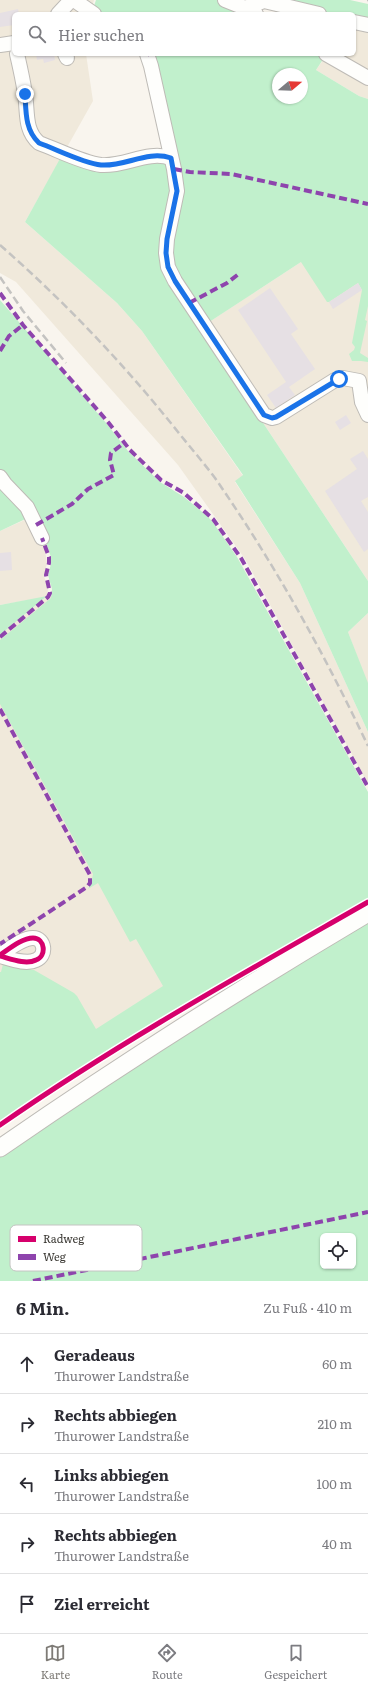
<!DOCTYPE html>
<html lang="de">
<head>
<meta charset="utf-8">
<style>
	body { margin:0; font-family:Literata,serif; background:#f7f7f7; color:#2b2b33 }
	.controls { position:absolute; right:12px; bottom:12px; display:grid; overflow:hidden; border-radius:6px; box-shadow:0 1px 3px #0004 }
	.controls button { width:36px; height:36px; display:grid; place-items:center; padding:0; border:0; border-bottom:1px solid #e1e1e2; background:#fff; color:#2b2b33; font:20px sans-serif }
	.compass { position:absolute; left:272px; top:68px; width:36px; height:36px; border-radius:50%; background:#fff; box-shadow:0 1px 3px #0004; rotate:71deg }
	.stop { position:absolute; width:12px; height:12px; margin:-9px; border:3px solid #1a73e8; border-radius:50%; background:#fff }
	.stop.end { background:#1a73e8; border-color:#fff; box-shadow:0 1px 4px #0008 }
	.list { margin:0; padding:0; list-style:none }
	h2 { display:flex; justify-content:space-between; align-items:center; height:52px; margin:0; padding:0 16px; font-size:17px }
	h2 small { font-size:13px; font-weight:400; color:#7c7c81 }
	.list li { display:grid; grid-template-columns:26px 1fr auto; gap:12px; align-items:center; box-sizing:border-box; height:60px; padding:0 16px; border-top:1px solid #e1e1e2 }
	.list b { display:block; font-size:15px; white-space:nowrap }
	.list p { margin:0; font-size:13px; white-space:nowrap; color:#7c7c81 }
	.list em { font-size:13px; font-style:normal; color:#7c7c81 }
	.icon { flex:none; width:22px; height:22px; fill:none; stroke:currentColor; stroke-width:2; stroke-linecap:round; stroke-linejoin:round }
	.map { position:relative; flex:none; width:368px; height:1281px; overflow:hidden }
	.search { position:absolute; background:#fff; box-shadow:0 1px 3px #0004; left:12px; right:12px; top:12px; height:44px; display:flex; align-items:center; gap:10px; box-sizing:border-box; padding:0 14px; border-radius:6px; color:#7c7c81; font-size:15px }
	.sheet { height:352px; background:#fff }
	nav { display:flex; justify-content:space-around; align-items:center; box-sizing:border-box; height:56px; border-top:1px solid #e1e1e2; background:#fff; font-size:11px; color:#7c7c81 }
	nav a { display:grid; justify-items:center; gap:2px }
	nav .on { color:#7e7b76 }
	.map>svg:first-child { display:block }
	.built { fill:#f0e9db }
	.green { fill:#c1f0cc; fill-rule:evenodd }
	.building { fill:#e6e0e4 }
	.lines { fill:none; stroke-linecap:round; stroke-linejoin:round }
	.minor-casing { stroke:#bebbb6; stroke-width:16 }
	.major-casing { stroke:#bebbb6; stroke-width:19 }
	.minor { stroke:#fefefc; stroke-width:14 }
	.major { stroke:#fefefc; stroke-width:17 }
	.rail { stroke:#c4c3c1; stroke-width:2.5; stroke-dasharray:8 4; stroke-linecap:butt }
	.quiet { stroke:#8e44ad; stroke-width:4; stroke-dasharray:8 4; stroke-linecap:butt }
	.cycleway-casing { stroke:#fff; stroke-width:8 }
	.cycleway { stroke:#d6006c; stroke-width:5 }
	.route { stroke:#1a73e8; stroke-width:5 }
	.key { fill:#fff; stroke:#c4c4c2; stroke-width:1 }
	.key-label { font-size:11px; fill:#3c3a35 }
</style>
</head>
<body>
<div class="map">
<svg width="368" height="1281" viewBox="0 0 368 1281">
	<rect width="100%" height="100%" fill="#f9f5ee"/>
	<g class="built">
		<path d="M 0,0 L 94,0 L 90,14 L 14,14 L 14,54 L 86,54 L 93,101 L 25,222 L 117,303 L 142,331 L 243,476 L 235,482 L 300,583 L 368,732 L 368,784 L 245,559 L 178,465 L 16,282 L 0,273 Z"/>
		<path d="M 354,25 L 368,28 L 368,99 L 359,96 L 316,70 L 324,59 L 321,54 L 354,54 Z"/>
		<path d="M 362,222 L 368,223 L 368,581 L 200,328 Z"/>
		<path d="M 29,518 L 45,551 L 47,563 L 44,576 L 48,590 L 47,596 L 51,597 L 70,582 L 243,935 L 0,1092 L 0,635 L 46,597 L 0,605 L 0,531 Z"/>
		<path d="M 368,613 L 368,683 L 367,683 L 348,632 Z"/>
	</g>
	<g class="green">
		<path d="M 96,0 L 217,0 L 253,14 L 98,14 L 93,9 Z"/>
		<path d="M 276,0 L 350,0 L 368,4 L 368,23 L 354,20 L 354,14 L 329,14 L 280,3 Z"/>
		<path d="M 152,54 L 321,54 L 324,58 L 316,70 L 359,96 L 368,99 L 368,306 L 365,320 L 367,321 L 360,353 L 368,358 L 368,362 L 361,361 L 352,361 L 349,354 L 354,350 L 355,347 L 352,343 L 362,290 L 358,283 L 329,302 L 327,302 L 301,262 L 200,328 L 368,581 L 368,613 L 348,632 L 368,683 L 368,732 L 300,583 L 235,481 L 243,475 L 142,331 L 117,303 L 25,222 L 62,155 L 90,165 L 165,158 ZM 278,74 L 302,74 L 302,98 L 278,98 Z"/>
		<path d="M 0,300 L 107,424 L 128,451 L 160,482 L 184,497 L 206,515 L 212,521 L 237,557 L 368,792 L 368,900 C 243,970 118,1040 0,1122 L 0,972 L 1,972 L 3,964 L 34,970 L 74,993 L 77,996 L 96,1029 L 163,986 L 136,939 L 130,942 L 98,883 L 88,889 L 91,884 L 93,874 L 0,704 L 0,640 L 51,598 L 52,589 L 48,575 L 51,564 L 51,557 L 44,537 L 34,515 L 0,531 Z"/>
		<path d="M 47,596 L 0,635 L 0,605 Z"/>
		<path d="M 368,919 L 368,1281 L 0,1281 L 0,1155 L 74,1104 ZM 323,1236 L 353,1236 L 353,1266 L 323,1266 Z"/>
	</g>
	<g class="building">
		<path d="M 18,9 L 19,14 L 14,14 L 14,25 L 0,27 L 0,13 Z"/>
		<path d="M 36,54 L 54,54 L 55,60 L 44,63 L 43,59 L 37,60 Z"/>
		<path d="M 358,283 L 362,290 L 333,309 L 329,302 Z"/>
		<path d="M 270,288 L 298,329 L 291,334 L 315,369 L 289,387 L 295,395 L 276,408 L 267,395 L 286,382 L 238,310 Z"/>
		<path d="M 346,415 L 351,423 L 340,430 L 335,422 Z"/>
		<path d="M 363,451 L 368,459 L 368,497 L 361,501 L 368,512 L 368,549 L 364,552 L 325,491 L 357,469 L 350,459 Z"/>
		<path d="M 11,552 L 12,570 L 0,571 L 0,553 Z"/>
	</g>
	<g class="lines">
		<g class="minor-casing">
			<g id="minor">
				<path d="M 74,0 L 94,14"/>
				<path d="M 225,0 L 245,8 L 256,14"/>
				<path d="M 245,8 L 264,1 L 319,14"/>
				<path d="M 58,14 L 71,0"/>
				<path d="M 354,22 L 368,25"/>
				<path d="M 0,45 L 14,43"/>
				<path d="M 17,54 C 20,67 23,80 25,94 C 28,112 24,130 39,143 C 56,149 83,163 101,165 C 125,167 147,150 171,158"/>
				<path d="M 65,54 L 67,58"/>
				<path d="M 147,54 L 151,66 L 174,169 L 177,191 L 167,239 L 166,253 L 168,267 L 175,281 L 264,415 L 272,418 L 276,417 L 335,380 L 343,378 L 359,381 L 362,402 L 368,415"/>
				<path d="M 326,54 L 368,78"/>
				<path d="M 0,477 L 5,484 L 27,507 L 42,538"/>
				<path d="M 0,955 C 9,949 22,938 33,938 C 45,938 47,956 36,960 C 26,965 11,959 0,956"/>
			</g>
		</g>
		<g class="major-casing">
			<path id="major" d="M 0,1148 C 120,1065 243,987 368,913"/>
		</g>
		<use href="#minor" class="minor"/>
		<use href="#major" class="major"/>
		<g class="rail">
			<path d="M 367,0 L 368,0"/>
			<path d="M 0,245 C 65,302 124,364 178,432 C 190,447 203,462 215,478 C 274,563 324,653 368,746"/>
			<path d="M 0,277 L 23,311 L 66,363"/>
		</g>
		<g class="quiet">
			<path d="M 147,55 L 148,54"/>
			<path d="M 174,169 L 190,172 L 231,174 L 368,204"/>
			<path d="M 0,293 L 23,325 L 108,422 L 130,450 L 161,480 L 184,493 L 213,519 L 241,558 L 368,787"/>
			<path d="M 189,303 L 227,283 L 240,273"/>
			<path d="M 0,351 L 9,336 L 23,325"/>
			<path d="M 36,525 L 72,504 L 88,489 L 114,475 L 110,460 L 111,453 L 124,443"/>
			<path d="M 0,637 L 48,597 L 50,593 L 46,575 L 49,563 L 49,557 L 42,538"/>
			<path d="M 0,709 L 90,875 L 90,883 L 87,887 L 0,944"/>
			<path d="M 33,1281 L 368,1212"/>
		</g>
		<g class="cycleway-casing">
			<g id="cycleway">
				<path d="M 0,955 C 9,949 22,938 33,938 C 45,938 47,956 36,960 C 26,965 11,959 0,956"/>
				<path d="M 0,1125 C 118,1043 244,973 368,902"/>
			</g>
		</g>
		<use href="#cycleway" class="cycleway"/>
	</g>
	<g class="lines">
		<path class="route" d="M 25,94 C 26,112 25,130 39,143 C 56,149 83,163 101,165 C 125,167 147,150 171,158 L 177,191 L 167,239 L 166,253 L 168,267 L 175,281 L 264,415 L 272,418 L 276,417 L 339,379"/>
	</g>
	<rect x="10" y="1225" width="132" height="46" rx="6" class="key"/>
	<rect x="18" y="1236" width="18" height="6" fill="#d6006c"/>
	<rect x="18" y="1254" width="18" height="6" fill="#8e44ad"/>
	<g class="key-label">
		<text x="43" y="1243">Radweg</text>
		<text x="43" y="1261">Weg</text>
	</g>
</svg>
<div class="controls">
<button><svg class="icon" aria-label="locate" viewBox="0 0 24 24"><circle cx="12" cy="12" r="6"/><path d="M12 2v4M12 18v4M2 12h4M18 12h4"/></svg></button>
</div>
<svg class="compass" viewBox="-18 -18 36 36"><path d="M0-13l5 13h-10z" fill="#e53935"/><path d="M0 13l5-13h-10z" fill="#7c7c81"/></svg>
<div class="stop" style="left:339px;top:379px"></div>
<div class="stop end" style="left:25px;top:94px"></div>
<div class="search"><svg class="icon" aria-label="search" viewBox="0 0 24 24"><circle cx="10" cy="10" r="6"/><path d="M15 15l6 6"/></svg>Hier suchen</div>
</div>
<section class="sheet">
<h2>6 Min.<small>Zu Fuß · 410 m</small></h2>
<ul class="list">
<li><svg class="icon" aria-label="ahead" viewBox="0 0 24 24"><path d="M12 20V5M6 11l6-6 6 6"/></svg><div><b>Geradeaus</b><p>Thurower Landstraße</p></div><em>60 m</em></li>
<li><svg class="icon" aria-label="right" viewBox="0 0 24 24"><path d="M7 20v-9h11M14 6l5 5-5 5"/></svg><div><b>Rechts abbiegen</b><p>Thurower Landstraße</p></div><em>210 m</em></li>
<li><svg class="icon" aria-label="left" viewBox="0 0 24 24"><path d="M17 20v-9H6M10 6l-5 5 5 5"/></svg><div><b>Links abbiegen</b><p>Thurower Landstraße</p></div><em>100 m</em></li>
<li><svg class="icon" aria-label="right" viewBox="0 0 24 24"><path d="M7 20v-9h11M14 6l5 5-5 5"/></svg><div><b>Rechts abbiegen</b><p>Thurower Landstraße</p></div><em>40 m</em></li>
<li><svg class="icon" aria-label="arrive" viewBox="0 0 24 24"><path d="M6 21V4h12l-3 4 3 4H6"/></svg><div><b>Ziel erreicht</b></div></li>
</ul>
</section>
<nav>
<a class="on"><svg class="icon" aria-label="map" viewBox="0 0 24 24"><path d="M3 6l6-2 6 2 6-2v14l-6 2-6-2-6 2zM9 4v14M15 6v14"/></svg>Karte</a>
<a><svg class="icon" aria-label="directions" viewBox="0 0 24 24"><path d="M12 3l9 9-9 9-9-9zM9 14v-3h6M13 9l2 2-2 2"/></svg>Route</a>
<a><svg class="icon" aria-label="saved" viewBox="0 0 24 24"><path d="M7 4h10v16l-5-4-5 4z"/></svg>Gespeichert</a>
</nav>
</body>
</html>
